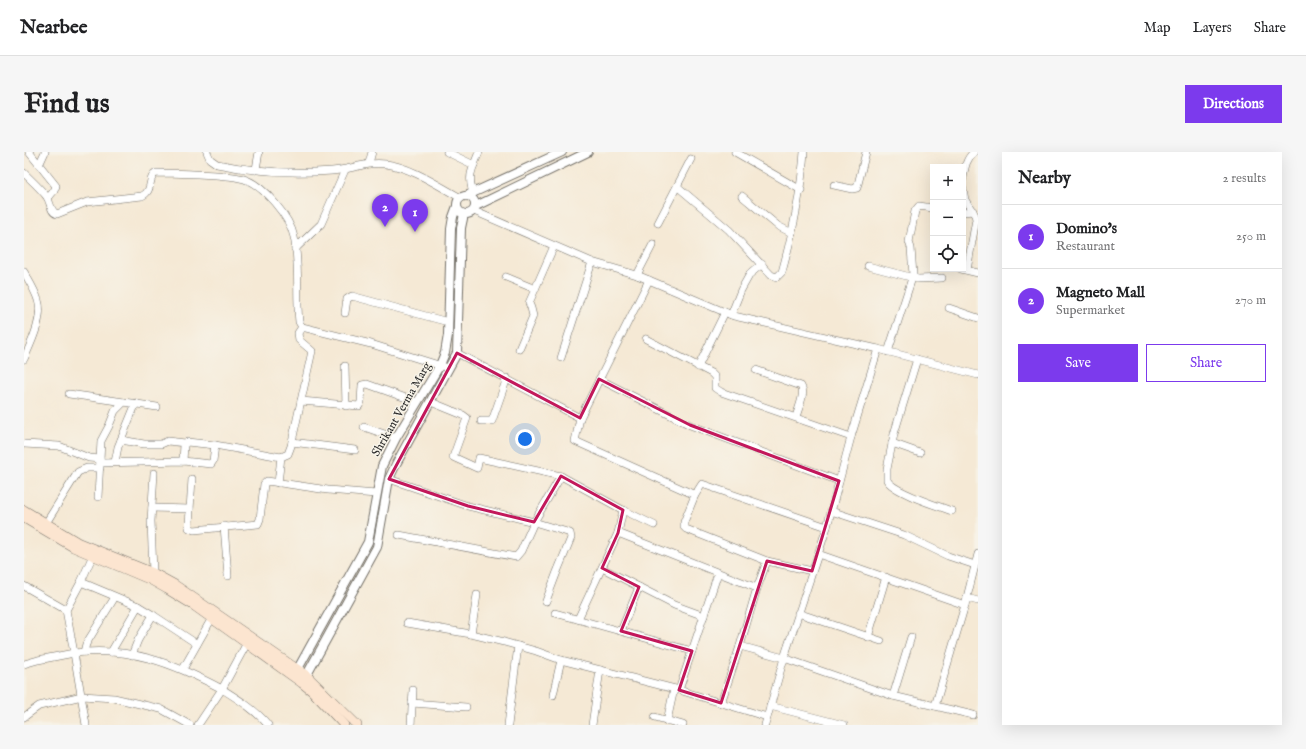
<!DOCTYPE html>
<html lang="en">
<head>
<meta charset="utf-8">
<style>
	body { margin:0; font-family:"IM FELL English",serif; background:#f6f6f6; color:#202124 }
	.controls { position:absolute; right:12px; top:12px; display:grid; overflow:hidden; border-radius:0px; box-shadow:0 4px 16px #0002 }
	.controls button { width:36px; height:36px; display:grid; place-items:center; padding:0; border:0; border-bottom:1px solid #e0e0e0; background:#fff; color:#202124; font:20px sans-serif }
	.you { position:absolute; left:501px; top:287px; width:14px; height:14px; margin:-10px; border:3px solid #fff; border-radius:50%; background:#1a73e8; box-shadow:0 0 0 6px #1a73e833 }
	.badge { display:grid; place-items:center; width:26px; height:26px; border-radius:50%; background:#7c3aed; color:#fff; font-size:13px; font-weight:700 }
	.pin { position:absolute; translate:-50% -33px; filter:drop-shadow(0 1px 2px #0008) }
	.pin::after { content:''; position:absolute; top:21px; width:14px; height:12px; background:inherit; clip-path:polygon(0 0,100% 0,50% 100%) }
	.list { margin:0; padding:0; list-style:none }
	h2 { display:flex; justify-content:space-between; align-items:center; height:52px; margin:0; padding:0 16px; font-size:17px }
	h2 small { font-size:13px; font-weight:400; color:#757577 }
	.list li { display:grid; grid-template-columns:26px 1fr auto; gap:12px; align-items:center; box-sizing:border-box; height:64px; padding:0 16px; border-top:1px solid #e0e0e0 }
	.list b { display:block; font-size:15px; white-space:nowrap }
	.list p { margin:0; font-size:13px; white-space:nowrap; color:#757577 }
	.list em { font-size:13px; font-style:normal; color:#757577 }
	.actions { display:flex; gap:8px; padding:12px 16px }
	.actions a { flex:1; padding:9px 0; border:1px solid #7c3aed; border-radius:0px; text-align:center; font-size:14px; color:#7c3aed }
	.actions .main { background:#7c3aed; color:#fff }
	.icon { flex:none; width:22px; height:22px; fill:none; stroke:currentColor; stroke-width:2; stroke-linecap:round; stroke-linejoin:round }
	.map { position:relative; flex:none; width:954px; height:573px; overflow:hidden; border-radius:0px }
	header { display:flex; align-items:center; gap:24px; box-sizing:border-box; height:56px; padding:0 20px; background:#fff; border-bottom:1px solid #e0e0e0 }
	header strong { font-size:19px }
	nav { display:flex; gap:22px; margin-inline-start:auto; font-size:14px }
	.intro { display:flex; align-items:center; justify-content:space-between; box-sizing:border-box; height:96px; padding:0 24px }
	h1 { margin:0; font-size:28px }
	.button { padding:10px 18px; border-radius:0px; background:#7c3aed; color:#fff; font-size:14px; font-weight:700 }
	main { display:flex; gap:24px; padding:0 24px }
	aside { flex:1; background:#fff; border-radius:0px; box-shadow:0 4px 16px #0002 }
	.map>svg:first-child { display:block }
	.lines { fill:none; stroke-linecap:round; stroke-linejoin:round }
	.minor-casing { stroke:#726e66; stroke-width:8 }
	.tertiary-casing { stroke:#726e66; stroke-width:10 }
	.secondary-casing { stroke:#726e66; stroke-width:10 }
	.minor { stroke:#fff; stroke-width:7 }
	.tertiary { stroke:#fff; stroke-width:8 }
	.secondary { stroke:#fce5d0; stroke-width:9 }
	.marked { fill:none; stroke:#c2185b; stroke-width:3; stroke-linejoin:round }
	.labels { text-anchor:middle; stroke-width:3; stroke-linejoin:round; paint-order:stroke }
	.street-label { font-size:12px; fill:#2b2b2b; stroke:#f7f3e8 }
</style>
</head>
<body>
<header>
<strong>Nearbee</strong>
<nav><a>Map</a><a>Layers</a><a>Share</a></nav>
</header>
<div class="intro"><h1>Find us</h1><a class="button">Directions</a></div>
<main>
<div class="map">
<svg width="954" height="573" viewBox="0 0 954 573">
	<rect width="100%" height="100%" fill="#f7f3e8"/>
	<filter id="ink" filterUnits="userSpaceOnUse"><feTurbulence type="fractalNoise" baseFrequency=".025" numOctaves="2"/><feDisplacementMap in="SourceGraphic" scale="8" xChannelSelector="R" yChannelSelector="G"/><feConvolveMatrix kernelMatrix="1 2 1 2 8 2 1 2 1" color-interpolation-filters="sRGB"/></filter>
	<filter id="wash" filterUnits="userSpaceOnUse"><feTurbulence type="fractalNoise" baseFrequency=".012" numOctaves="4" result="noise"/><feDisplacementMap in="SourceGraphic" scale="16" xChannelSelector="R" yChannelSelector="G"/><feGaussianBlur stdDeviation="0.9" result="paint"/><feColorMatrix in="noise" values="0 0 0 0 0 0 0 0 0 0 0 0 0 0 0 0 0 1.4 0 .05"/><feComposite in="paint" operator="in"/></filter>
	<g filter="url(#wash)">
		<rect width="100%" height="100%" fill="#f5e9d5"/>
	</g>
	<g filter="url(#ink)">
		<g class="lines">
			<g class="minor-casing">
				<g id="minor">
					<path d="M 5,0 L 32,34 L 30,39 L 24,46"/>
					<path d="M 183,0 L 186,7 L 193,12 C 231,20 270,22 308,19 C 327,18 343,9 362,12 C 387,15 415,34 437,46"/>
					<path d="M 423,0 L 450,13"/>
					<path d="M 711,0 L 777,38"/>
					<path d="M 345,11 L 348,0"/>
					<path d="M 15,13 L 21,0"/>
					<path d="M 232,17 L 235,0"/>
					<path d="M 0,21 C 8,29 17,37 23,45 C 27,51 26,60 33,62 L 63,50 L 118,44 C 130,38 123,26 132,21 C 152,21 172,22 192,23 C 201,24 211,24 220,27 C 239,33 266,65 270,85 C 276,113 272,142 275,170 L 278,175 L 347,192 L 421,215"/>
					<path d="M 939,26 C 941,15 942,7 950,0"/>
					<path d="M 810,33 L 828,37 L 833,36 L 842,0"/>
					<path d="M 654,35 L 705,78 L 747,123 L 753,125 L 758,120 C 769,80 777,41 780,0"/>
					<path d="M 939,37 L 941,48 L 951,63 L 952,67 L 943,118"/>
					<path d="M 449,41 C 443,23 449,16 455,0"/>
					<path d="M 718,44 L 754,74 L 768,81"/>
					<path d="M 450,59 L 568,110 L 613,123 L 710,164 L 854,197 L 954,223"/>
					<path d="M 939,60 L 949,59"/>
					<path d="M 634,71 L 667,7"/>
					<path d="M 271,97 L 297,72 L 321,18"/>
					<path d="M 844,114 L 894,127 L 918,126"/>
					<path d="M 937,117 L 954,121"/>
					<path d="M 0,120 C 5,129 11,138 14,148 C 20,165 7,191 0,207"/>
					<path d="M 613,123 L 629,92"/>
					<path d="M 482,125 L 511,137"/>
					<path d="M 925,156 L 954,166"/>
					<path d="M 321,161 L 323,147 L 328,144 L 424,170"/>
					<path d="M 707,163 L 717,138 L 726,122 L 738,112"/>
					<path d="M 622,187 L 687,221 L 691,225 L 691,236 L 697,240 L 827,285"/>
					<path d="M 495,197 L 509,164 L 507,156 L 505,151 L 530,94"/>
					<path d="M 864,200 L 889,123 L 887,96 L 885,90 L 891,59 L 895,54 L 909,56"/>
					<path d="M 433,201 L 556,266 L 551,289 L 671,343 L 678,332 L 803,375"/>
					<path d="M 537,206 L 568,110"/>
					<path d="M 893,207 L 870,282 L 863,317 L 863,328 C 869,340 914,354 928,359"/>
					<path d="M 321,214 L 322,254"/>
					<path d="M 674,215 L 701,160"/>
					<path d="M 732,218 L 777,234 C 782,241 774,257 772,265"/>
					<path d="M 575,227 L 666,273 L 815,329"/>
					<path d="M 45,242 L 100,250 L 91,259 L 85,274 L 77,289 L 74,345"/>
					<path d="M 277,249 L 335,254 L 337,250 L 338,233 L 343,232 L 393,250"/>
					<path d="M 100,250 L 133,255"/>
					<path d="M 407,250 L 439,263 L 443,266 L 429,305 L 453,316 L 455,306 L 537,324 L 599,358 L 594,381 L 733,436 L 743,409 L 788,419"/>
					<path d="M 556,266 L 625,128"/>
					<path d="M 457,269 L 468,269 L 483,226"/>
					<path d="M 340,275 L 372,286"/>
					<path d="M 97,288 L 120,292 L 137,292 L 144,289 L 161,291"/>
					<path d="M 268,290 L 331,298"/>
					<path d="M 868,291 L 896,301"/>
					<path d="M 0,292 L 35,294 L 65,306 L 76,307"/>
					<path d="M 159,309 L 160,293 L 163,290 L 191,293 L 257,305 L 264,302 L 267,294 L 288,199 L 275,188 L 274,181 L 278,175"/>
					<path d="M 91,310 L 94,295 L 112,251"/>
					<path d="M 76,311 L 159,309 L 187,312 L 189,309 L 191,293"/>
					<path d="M 168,327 L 165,373 L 165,376 L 170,378 L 234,372 L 236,367 L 240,332 L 243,329 L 304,338 L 352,342"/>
					<path d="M 365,327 L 444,354 L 510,370 L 537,324"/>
					<path d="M 254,331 L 257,305"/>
					<path d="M 671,343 L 660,370 L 660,375 L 662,377 L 743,409"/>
					<path d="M 128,356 L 166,357"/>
					<path d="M 599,358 L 630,373"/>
					<path d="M 807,359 L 880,383 L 924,404 L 951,413"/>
					<path d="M 22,371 L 54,320 L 63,316 L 76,316"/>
					<path d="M 200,374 L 204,424"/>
					<path d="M 375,383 L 492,405 L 497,399 L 510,370 L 543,380 L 546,381 L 547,386 L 533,420 L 522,449"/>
					<path d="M 794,402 L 941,453"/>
					<path d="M 578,416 L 650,453 L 680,464"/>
					<path d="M 129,421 L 127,369 L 130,321"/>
					<path d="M 57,430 L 114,454 L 129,463 L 173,492"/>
					<path d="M 0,434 L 42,458 L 57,430 L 69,403"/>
					<path d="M 733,436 L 716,494 L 760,506 L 869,544 L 949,563"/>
					<path d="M 943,446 L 954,449"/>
					<path d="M 531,461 L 668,499"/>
					<path d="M 774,461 L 857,489"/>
					<path d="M 554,467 L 594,381"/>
					<path d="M 383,471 L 447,482 L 480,490 L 512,499 L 537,508 L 655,538 L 743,565"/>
					<path d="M 597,479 L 615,435"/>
					<path d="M 447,482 L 453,443"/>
					<path d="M 844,485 L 862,425"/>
					<path d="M 60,500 L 62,492 L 91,445"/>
					<path d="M 87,500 L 114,454"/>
					<path d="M 108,503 L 114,488 L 129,463"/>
					<path d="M 0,512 L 14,508 L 50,501 L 42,458"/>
					<path d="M 159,517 L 188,466"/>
					<path d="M 655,538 L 694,421"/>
					<path d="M 529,543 L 537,508"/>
					<path d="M 869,544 L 887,485"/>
					<path d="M 388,551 L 442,555"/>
					<path d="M 697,551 L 716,494"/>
					<path d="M 746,554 L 820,573"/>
					<path d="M 911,554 L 941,453 L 954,402"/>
					<path d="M 0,565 L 15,554 L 58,544 L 90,546 L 137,557 L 166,573"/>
					<path d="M 631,565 L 659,573"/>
					<path d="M 643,569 L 650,537"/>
					<path d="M 62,573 L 50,501 C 105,494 149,511 198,537 L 223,491"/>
					<path d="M 174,573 L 198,537 C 214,547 232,558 244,573"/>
					<path d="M 387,573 L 389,538"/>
					<path d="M 484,573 L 494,494"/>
					<path d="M 568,573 L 576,518"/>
					<path d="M 741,573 L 760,506 L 803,375 L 827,285 L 854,197"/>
				</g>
			</g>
			<g class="tertiary-casing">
				<g id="tertiary">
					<circle cx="442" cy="53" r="9"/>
					<path d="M 442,44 L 538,0"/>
					<path d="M 452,54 L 564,0"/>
					<path d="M 271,522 L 344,390 L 358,314 L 372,286 L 416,213 L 421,201 L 424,183 L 427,77 L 429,65 L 433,54"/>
					<path d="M 280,528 L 353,395 L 365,327 L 372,312 L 433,201 L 437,76 L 440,62"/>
				</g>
			</g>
			<g class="secondary-casing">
				<g id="secondary">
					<path d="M 0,358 L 55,391 L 129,421 L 151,433 L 283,524 L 333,573"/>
					<path d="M 0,366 L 49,395 L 127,428 L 143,437 L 169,453 L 278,531 L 288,539 L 320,573"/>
				</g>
			</g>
			<use href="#minor" class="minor"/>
			<use href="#tertiary" class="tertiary"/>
			<use href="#secondary" class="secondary"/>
		</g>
	</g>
	<path class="marked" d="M 433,201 L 556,266 L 575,227 L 666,273 L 815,329 L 788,419 L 743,409 L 697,551 L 655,538 L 668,499 L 597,479 L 615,435 L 578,416 L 594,381 L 599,358 L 537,324 L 510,370 L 444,354 L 365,327 Z"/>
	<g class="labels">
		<g class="street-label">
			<text transform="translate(377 257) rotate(-60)" y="4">Shrikant Verma Marg</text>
		</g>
	</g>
</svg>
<div class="controls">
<button>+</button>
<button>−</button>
<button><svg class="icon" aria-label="locate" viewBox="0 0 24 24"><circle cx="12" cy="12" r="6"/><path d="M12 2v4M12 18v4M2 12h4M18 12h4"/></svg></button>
</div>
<div class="you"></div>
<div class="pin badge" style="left:391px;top:80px">1</div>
<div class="pin badge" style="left:361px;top:75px">2</div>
</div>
<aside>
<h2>Nearby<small>2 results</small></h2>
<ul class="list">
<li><span class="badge">1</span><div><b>Domino's</b><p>Restaurant</p></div><em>250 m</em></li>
<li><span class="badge">2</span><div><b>Magneto Mall</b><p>Supermarket</p></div><em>270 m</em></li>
</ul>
<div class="actions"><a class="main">Save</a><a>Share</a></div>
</aside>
</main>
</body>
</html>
